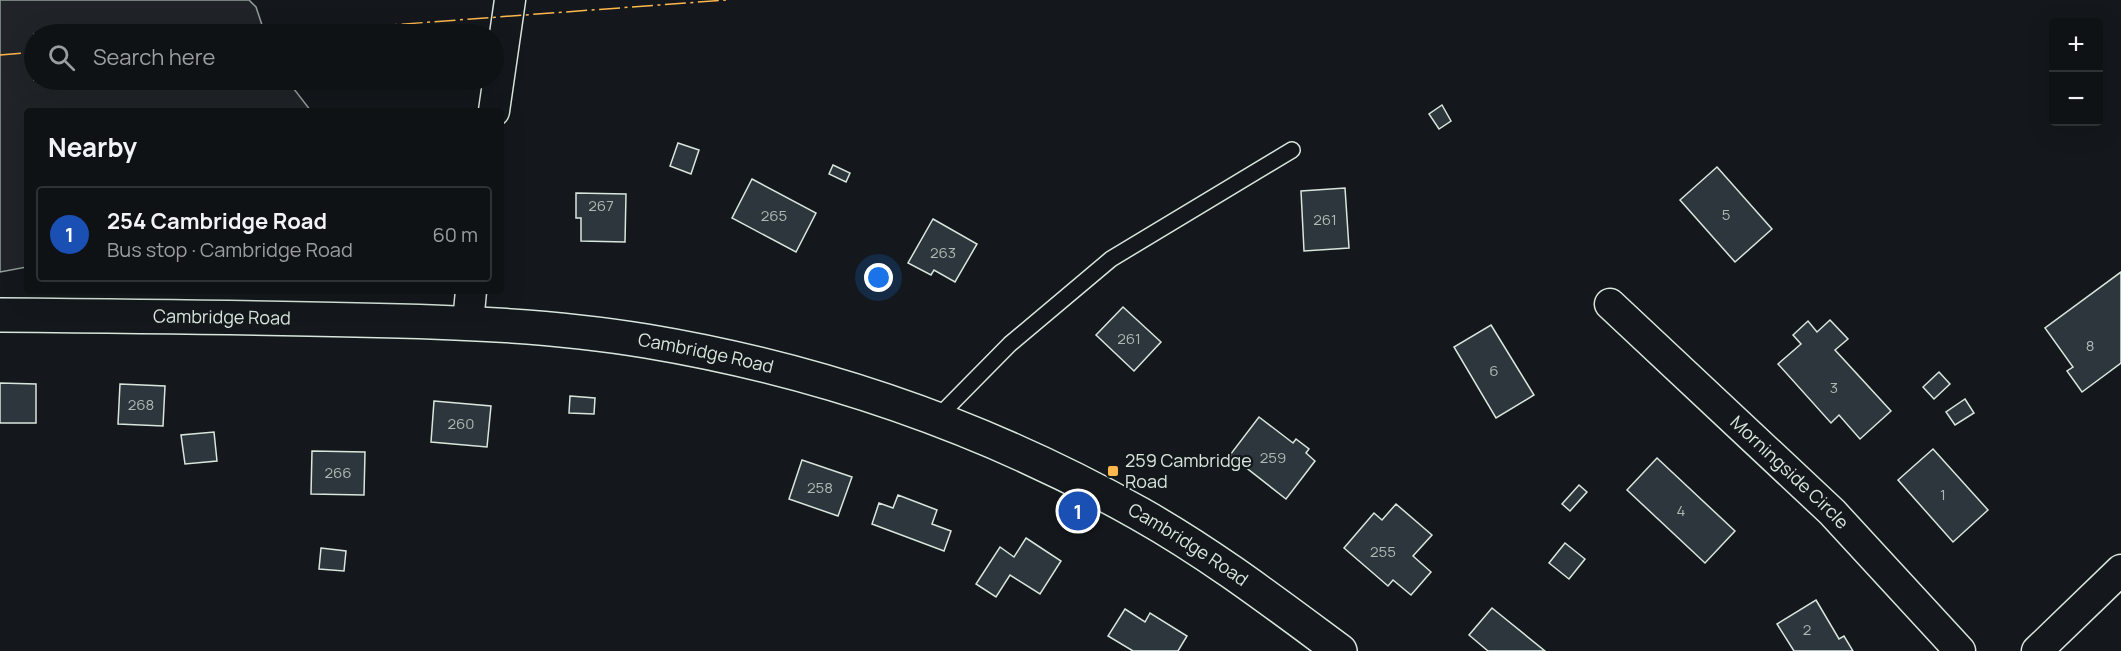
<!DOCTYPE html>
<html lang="en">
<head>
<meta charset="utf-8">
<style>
	body { margin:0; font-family:Manrope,sans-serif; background:#1d2022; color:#f1f3f6 }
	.controls { position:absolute; right:18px; top:18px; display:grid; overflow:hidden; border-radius:6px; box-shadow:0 6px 24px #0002 }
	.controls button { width:54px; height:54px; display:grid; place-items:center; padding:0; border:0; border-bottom:2px solid #2f3234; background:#0f1215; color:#f1f3f6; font:30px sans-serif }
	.you { position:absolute; left:879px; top:278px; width:21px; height:21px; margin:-15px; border:4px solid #fff; border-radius:50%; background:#1a73e8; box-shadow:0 0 0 9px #1a73e833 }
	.badge { display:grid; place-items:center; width:39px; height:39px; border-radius:50%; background:#b45309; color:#fff; font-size:20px; font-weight:700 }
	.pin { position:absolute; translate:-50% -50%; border:3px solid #fff; box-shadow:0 2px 6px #0006 }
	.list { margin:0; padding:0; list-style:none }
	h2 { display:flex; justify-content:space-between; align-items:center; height:78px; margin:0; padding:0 24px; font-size:26px }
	h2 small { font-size:20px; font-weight:400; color:#9b9ea0 }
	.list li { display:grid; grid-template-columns:39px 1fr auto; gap:18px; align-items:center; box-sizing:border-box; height:96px; margin:0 12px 12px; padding:0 12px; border:2px solid #2f3234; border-radius:6px }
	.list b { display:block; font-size:22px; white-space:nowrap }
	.list p { margin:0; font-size:20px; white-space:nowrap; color:#9b9ea0 }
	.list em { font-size:20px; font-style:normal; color:#9b9ea0 }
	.icon { flex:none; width:33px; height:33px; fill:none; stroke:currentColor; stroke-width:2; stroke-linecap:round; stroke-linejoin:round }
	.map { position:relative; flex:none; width:2121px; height:651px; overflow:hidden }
	.search { position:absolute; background:#0f1215; box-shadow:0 6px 24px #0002; left:24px; top:24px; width:480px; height:66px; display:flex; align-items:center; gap:15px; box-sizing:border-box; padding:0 21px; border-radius:33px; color:#9b9ea0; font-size:22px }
	.panel { position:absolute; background:#0f1215; box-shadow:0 6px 24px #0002; left:24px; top:108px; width:480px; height:186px; border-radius:6px }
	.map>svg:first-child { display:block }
	.green { fill:#202428; stroke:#939e99; stroke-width:1.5 }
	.building { fill:#2c363c; stroke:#d8e6dc; stroke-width:1.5 }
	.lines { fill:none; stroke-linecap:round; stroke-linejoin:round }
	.service-casing { stroke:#d8e6dc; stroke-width:18 }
	.minor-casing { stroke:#d8e6dc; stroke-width:33 }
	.trunk-casing { stroke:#d8e6dc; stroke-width:36 }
	.service { stroke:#14181c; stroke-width:15 }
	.minor { stroke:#14181c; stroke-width:30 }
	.trunk { stroke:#14181c; stroke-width:33 }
	.power { stroke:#ffb74d; stroke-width:1.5; stroke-dasharray:21 4.5 3 4.5; stroke-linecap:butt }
	.poi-dot { fill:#ffb74d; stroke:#14181c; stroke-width:2 }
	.labels { text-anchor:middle; stroke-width:4.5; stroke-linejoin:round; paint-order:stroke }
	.number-label { font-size:15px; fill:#adbab4 }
	.street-label { font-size:18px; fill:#d8e6dc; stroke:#14181c }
	.poi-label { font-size:18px; fill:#d8e6dc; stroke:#14181c; text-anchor:start }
</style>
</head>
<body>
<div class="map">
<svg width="2121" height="651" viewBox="0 0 2121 651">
	<rect width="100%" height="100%" fill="#14181c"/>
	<path class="green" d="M 0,0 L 249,0 L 256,7 L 265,34 L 34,34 L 34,80 L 287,80 L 311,111 L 27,111 L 27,267 L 0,272 Z"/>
	<g class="building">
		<path d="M 1442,105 L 1451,121 L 1439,129 L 1429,114 Z"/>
		<path d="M 678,143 L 699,150 L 691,174 L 670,166 Z"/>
		<path d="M 833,165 L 850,173 L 846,182 L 829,174 Z"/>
		<path d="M 1717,167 L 1772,229 L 1735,262 L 1680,200 Z"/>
		<path d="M 752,179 L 816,213 L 796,252 L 732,218 Z"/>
		<path d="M 1345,188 L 1349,248 L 1304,251 L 1301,191 Z"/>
		<path d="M 576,193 L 626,194 L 625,242 L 581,241 L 581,218 L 576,218 Z"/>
		<path d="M 933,219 L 977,244 L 955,282 L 934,270 L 931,275 L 908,263 Z"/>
		<path d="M 2121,272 L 2121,363 L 2082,392 L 2067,371 L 2073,367 L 2045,328 Z"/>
		<path d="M 1123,307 L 1161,342 L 1134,371 L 1096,335 Z"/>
		<path d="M 1830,320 L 1848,339 L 1835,350 L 1891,411 L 1860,439 L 1839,415 L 1831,423 L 1778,364 L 1801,344 L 1793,335 L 1808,321 L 1817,332 Z"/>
		<path d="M 1491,325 L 1534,395 L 1496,418 L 1454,347 Z"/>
		<path d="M 1939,372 L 1950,384 L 1934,399 L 1923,387 Z"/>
		<path d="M 0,383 L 36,384 L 36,423 L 0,423 Z"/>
		<path d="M 120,384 L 165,386 L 163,426 L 118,424 Z"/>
		<path d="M 570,396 L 595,398 L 594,414 L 569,413 Z"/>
		<path d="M 1965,399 L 1974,413 L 1955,425 L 1946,412 Z"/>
		<path d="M 434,401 L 491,406 L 487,447 L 431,442 Z"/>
		<path d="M 1259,417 L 1293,443 L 1296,439 L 1309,449 L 1306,453 L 1315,461 L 1286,499 L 1230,455 Z"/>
		<path d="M 214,432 L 217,461 L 185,464 L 181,435 Z"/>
		<path d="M 1933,449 L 1988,510 L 1953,542 L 1898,480 Z"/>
		<path d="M 312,451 L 365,452 L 364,495 L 311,494 Z"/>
		<path d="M 1657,458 L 1735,531 L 1705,563 L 1627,490 Z"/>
		<path d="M 802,460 L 852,477 L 838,516 L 789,499 Z"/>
		<path d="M 1579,485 L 1587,492 L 1570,511 L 1562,504 Z"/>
		<path d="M 898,495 L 937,510 L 932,524 L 951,531 L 944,551 L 872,524 L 879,503 L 893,508 Z"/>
		<path d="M 1396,504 L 1432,535 L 1413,556 L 1431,572 L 1411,595 L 1393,580 L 1388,586 L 1344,548 L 1374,513 L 1382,520 Z"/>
		<path d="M 1026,538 L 1061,561 L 1040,594 L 1010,575 L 996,597 L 976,584 L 1000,547 L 1014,557 Z"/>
		<path d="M 1565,543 L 1585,559 L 1569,579 L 1549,563 Z"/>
		<path d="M 321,548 L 346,551 L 344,571 L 319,569 Z"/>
		<path d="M 1816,600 L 1839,639 L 1844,636 L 1853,651 L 1794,651 L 1777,624 Z"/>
		<path d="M 1492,608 L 1545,651 L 1488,651 L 1469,635 Z"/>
		<path d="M 1125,609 L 1145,622 L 1150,613 L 1187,636 L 1178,651 L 1133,651 L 1108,636 Z"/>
	</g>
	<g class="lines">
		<g class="service-casing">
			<path id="service" d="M 937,418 L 1010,344 L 1111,259 L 1292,150"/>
		</g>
		<g class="minor-casing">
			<g id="minor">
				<path d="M 494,111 L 510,0"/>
				<path id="s1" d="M 1610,304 L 1832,512 L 1960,651"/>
				<path d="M 468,323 L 471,291"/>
				<path d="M 2037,651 L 2121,570"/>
			</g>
		</g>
		<g class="trunk-casing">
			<g id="trunk">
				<path id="s2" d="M 0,315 C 119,316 237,317 356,320 C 453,322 550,325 646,341 C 820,370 987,428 1140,514 C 1211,554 1275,603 1340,651"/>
			</g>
		</g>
		<use href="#service" class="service"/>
		<use href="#minor" class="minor"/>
		<use href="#trunk" class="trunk"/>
		<g class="power">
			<path d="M 270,34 L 726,0"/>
			<path d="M 0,55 L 34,52"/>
		</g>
	</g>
	<rect class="poi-dot" x="1107" y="465" width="12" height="12" rx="3"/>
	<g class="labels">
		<g class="number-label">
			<text x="601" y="211">267</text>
			<text x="1726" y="220">5</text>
			<text x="774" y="221">265</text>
			<text x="1325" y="225">261</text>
			<text x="943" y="258">263</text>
			<text x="1129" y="344">261</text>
			<text x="2090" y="351">8</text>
			<text x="1494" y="376">6</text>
			<text x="1834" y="393">3</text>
			<text x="141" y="410">268</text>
			<text x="461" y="429">260</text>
			<text x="1273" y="463">259</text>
			<text x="338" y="478">266</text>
			<text x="820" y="493">258</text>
			<text x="1943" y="500">1</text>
			<text x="1681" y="516">4</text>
			<text x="1383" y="557">255</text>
			<text x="1807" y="635">2</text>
		</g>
		<g class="street-label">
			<text dy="6" stroke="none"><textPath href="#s2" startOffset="222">Cambridge Road</textPath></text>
			<text dy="6" stroke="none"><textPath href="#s2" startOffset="708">Cambridge Road</textPath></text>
			<text dy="6" stroke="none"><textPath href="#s1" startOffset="246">Morningside Circle</textPath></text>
			<text dy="6" stroke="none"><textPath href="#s2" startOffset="1230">Cambridge Road</textPath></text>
		</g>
		<g class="poi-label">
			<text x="1125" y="467">259 Cambridge<tspan x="1125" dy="21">Road</tspan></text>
		</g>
	</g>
</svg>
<div class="controls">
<button>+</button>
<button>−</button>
</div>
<div class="you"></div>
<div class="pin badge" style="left:1078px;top:511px;background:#1a4fb4">1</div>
<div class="search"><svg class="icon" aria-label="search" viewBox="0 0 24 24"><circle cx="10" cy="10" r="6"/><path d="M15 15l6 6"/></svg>Search here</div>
<section class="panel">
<h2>Nearby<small></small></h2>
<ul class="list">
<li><span class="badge" style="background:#1a4fb4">1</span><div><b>254 Cambridge Road</b><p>Bus stop · Cambridge Road</p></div><em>60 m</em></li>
</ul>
</section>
</div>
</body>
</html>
